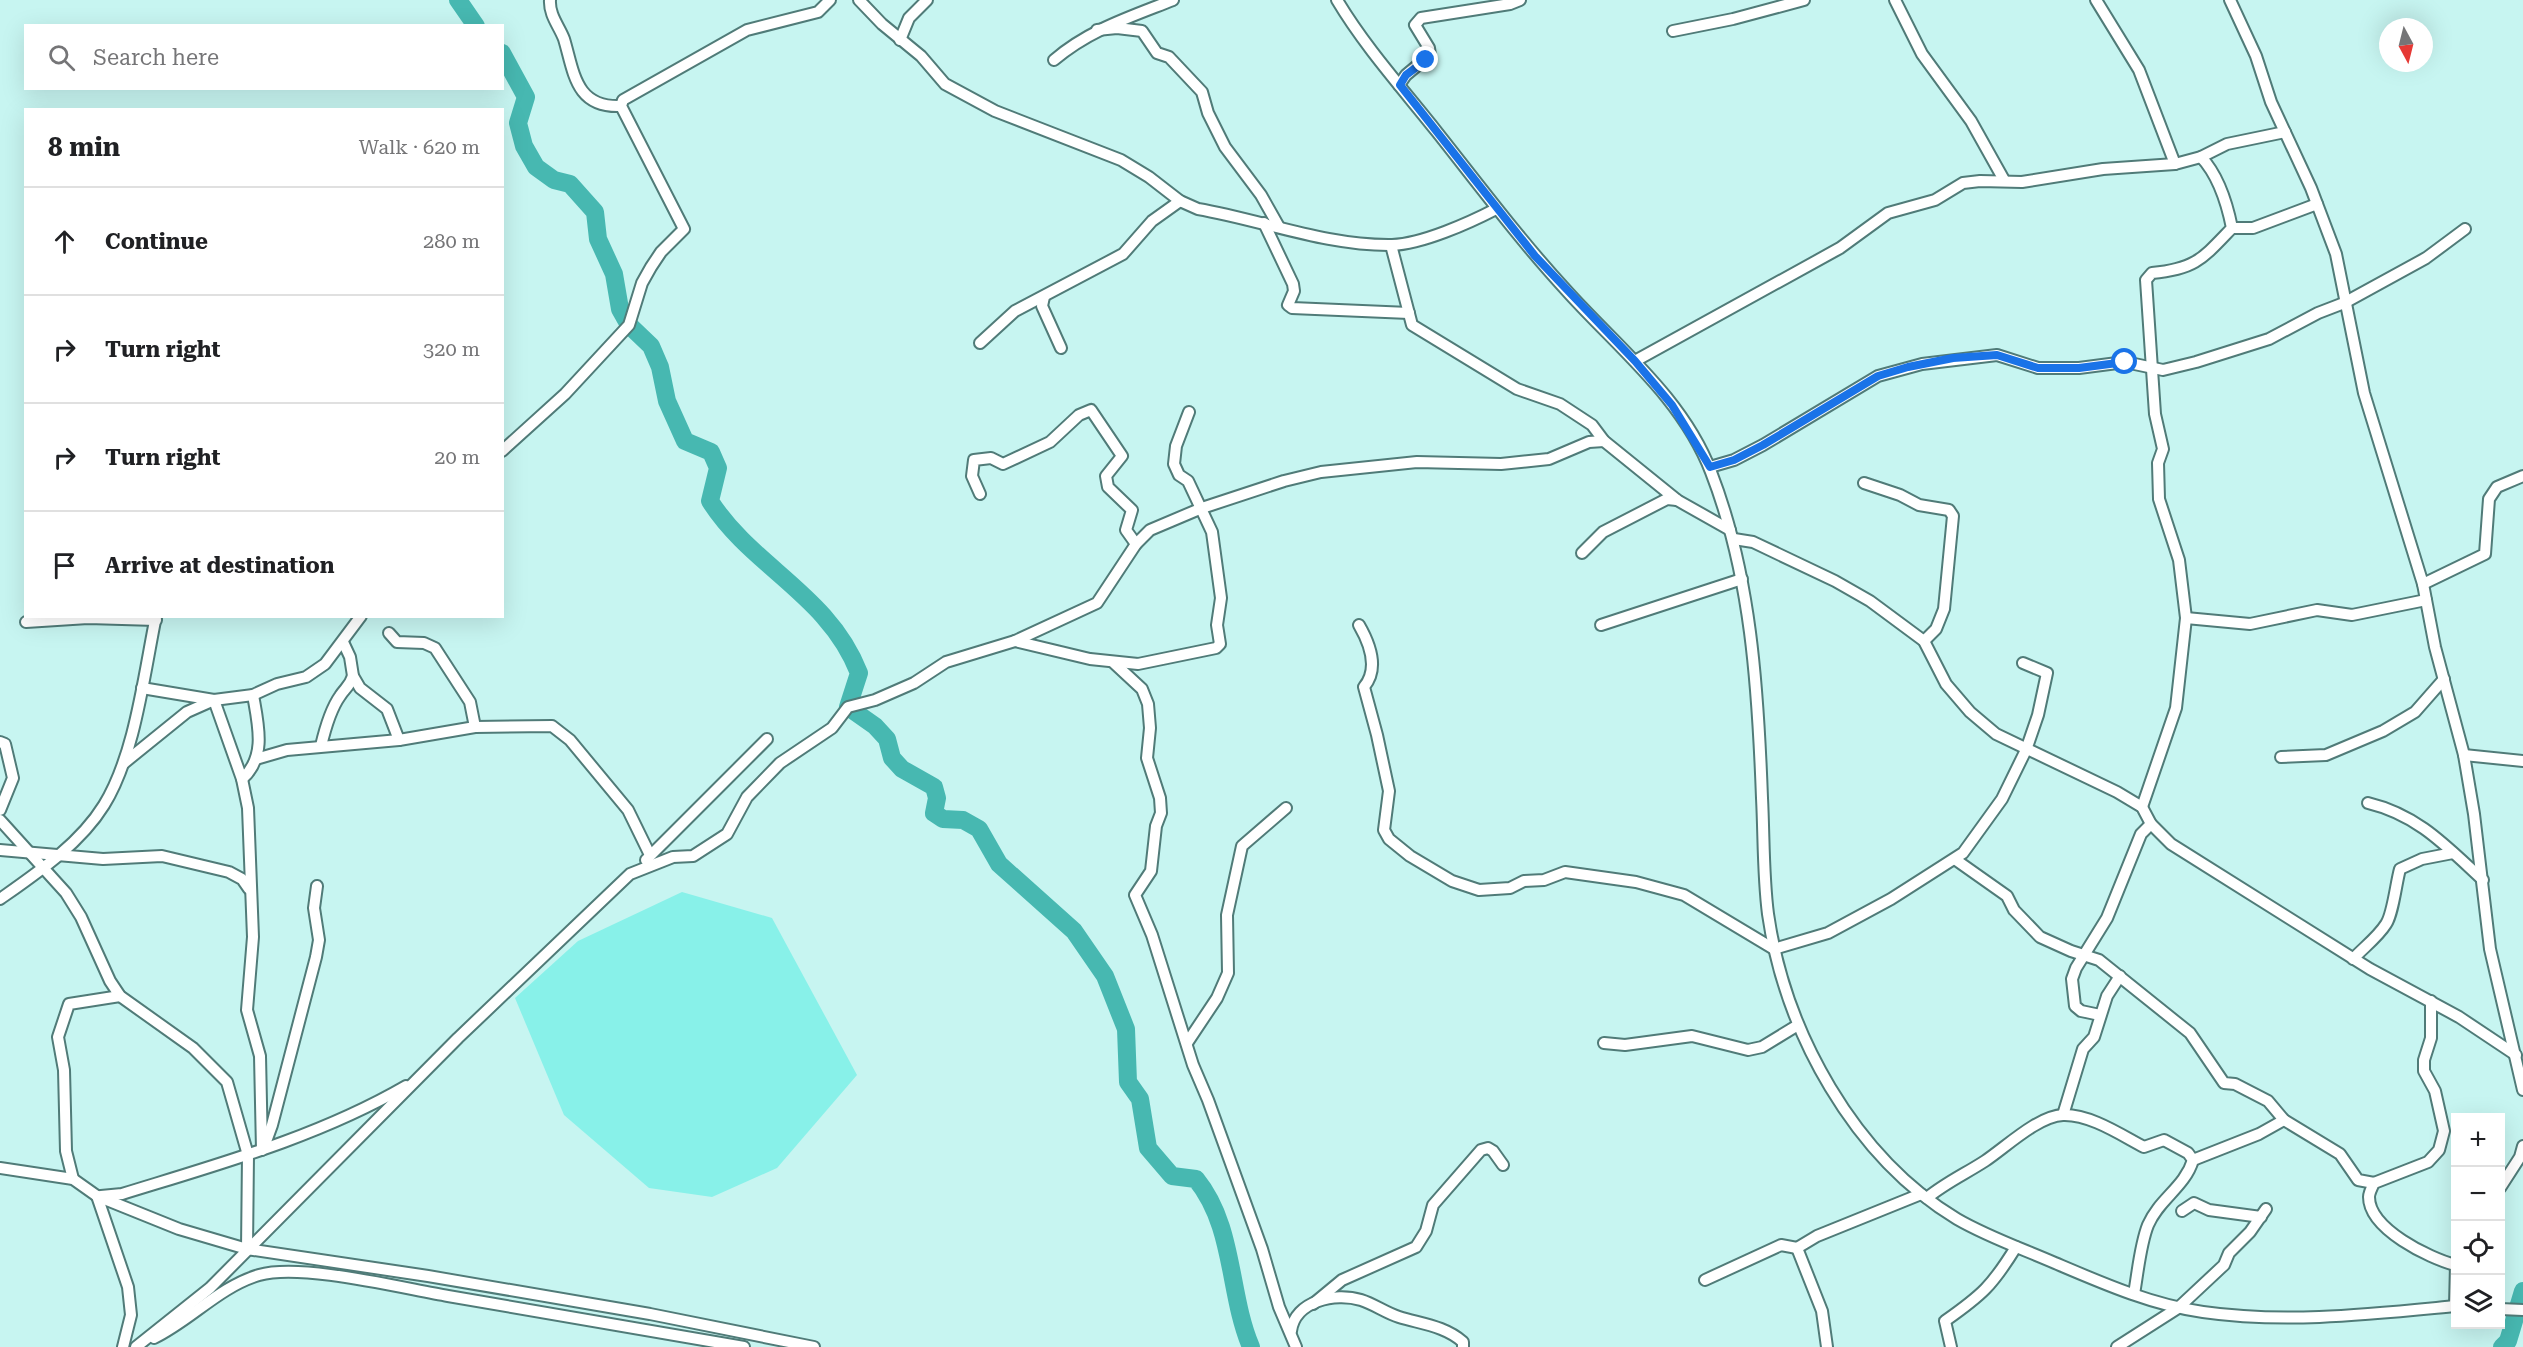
<!DOCTYPE html>
<html lang="en">
<head>
<meta charset="utf-8">
<style>
	body { margin:0; font-family:"Roboto Serif",serif; background:#f2f2f2; color:#202124 }
	.controls { position:absolute; right:18px; bottom:18px; display:grid; overflow:hidden; border-radius:0px; box-shadow:0 6px 24px #0002 }
	.controls button { width:54px; height:54px; display:grid; place-items:center; padding:0; border:0; border-bottom:2px solid #e0e0e0; background:#fff; color:#202124; font:30px sans-serif }
	.compass { position:absolute; left:2379px; top:18px; width:54px; height:54px; border-radius:50%; background:#fff; box-shadow:0 6px 24px #0002; rotate:173deg }
	.stop { position:absolute; width:18px; height:18px; margin:-14px; border:4px solid #1a73e8; border-radius:50%; background:#fff }
	.stop.end { background:#1a73e8; border-color:#fff; box-shadow:0 2px 6px #0008 }
	.list { margin:0; padding:0; list-style:none }
	h2 { display:flex; justify-content:space-between; align-items:center; height:78px; margin:0; padding:0 24px; font-size:26px }
	h2 small { font-size:20px; font-weight:400; color:#757577 }
	.list li { display:grid; grid-template-columns:39px 1fr auto; gap:18px; align-items:center; box-sizing:border-box; height:108px; padding:0 24px; border-top:2px solid #e0e0e0 }
	.list b { display:block; font-size:22px; white-space:nowrap }
	.list em { font-size:20px; font-style:normal; color:#757577 }
	.icon { flex:none; width:33px; height:33px; fill:none; stroke:currentColor; stroke-width:2; stroke-linecap:round; stroke-linejoin:round }
	.map { position:relative; flex:none; width:2523px; height:1347px; overflow:hidden }
	.search { position:absolute; background:#fff; box-shadow:0 6px 24px #0002; left:24px; top:24px; width:480px; height:66px; display:flex; align-items:center; gap:15px; box-sizing:border-box; padding:0 21px; border-radius:0px; color:#757577; font-size:22px }
	.panel { position:absolute; background:#fff; box-shadow:0 6px 24px #0002; left:24px; top:108px; width:480px; height:510px; border-radius:0px }
	.map>svg:first-child { display:block }
	.green { fill:#88f1e9 }
	.lines { fill:none; stroke-linecap:round; stroke-linejoin:round }
	.river { stroke:#47b8b1; stroke-width:18 }
	.minor-casing { stroke:#507b78; stroke-width:14 }
	.minor { stroke:#fff; stroke-width:10 }
	.route { stroke:#1a73e8; stroke-width:8 }
</style>
</head>
<body>
<div class="map">
<svg width="2523" height="1347" viewBox="0 0 2523 1347">
	<rect width="100%" height="100%" fill="#c7f5f1"/>
	<path class="green" d="M 682,892 L 772,918 L 857,1075 L 777,1168 L 712,1197 L 649,1188 L 564,1115 L 515,998 L 578,941 Z"/>
	<g class="lines">
		<g class="river">
			<path d="M 458,0 L 476,26"/>
			<path d="M 502,53 L 526,97 L 518,123 L 524,146 L 536,167 L 554,180 L 570,184 L 595,212 L 598,239 L 614,274 L 620,309 L 629,325 L 651,346 L 660,367 L 667,401 L 685,441 L 711,452 L 718,468 L 710,501 C 752,567 829,595 859,673 L 848,707 L 875,726 L 887,739 L 892,758 L 902,769 L 934,787 L 937,798 L 934,813 L 943,819 L 963,820 L 979,829 L 999,864 L 1074,931 L 1105,976 L 1126,1029 L 1128,1082 L 1140,1099 L 1148,1148 L 1172,1176 L 1196,1179 C 1235,1227 1228,1293 1251,1347"/>
			<path d="M 2502,1347 L 2508,1341 L 2523,1291"/>
		</g>
		<g class="minor-casing">
			<g id="minor">
				<path d="M 550,0 C 549,15 559,26 564,39 C 574,72 575,108 621,106"/>
				<path d="M 859,0 L 882,24 L 921,56 L 945,84 L 995,111 L 1121,160 L 1149,177 L 1180,201 L 1198,209 C 1262,220 1326,246 1392,245 C 1422,244 1469,223 1496,209"/>
				<path d="M 1337,0 C 1365,47 1403,89 1437,132 C 1479,185 1520,240 1566,290 C 1617,347 1683,398 1711,472 C 1751,575 1758,688 1762,798 C 1764,837 1763,875 1768,914 C 1785,1032 1854,1157 1957,1219 C 1988,1237 2023,1249 2055,1263 C 2102,1283 2152,1305 2203,1312 C 2286,1324 2372,1314 2456,1306"/>
				<path d="M 1895,0 L 1922,54 L 1971,121 L 2004,180"/>
				<path d="M 2096,0 L 2139,70 L 2175,164"/>
				<path d="M 2230,0 L 2256,56 L 2271,102 L 2311,188 L 2336,254 L 2364,393 L 2423,584 L 2435,647 L 2464,755 L 2474,814 L 2490,949 L 2523,1090"/>
				<path d="M 1097,30 L 1117,28 L 1142,31 L 1157,53 L 1169,57 L 1202,92 L 1208,113 L 1225,147 L 1261,195 L 1279,227"/>
				<path d="M 1673,31 L 1733,19 L 1804,0"/>
				<path d="M 900,40 L 909,18 L 927,0"/>
				<path d="M 1054,60 C 1089,30 1130,17 1173,0"/>
				<path d="M 1399,85 L 1406,75 L 1430,55 L 1429,48 L 1415,25 L 1421,18 L 1510,4 L 1520,0"/>
				<path d="M 1264,223 L 1293,284 L 1294,291 L 1288,305 L 1292,308 L 1409,313"/>
				<path d="M 2232,228 L 2253,228 L 2317,204"/>
				<path d="M 1391,245 L 1412,325 L 1517,389 L 1560,404 L 1592,425 L 1604,441 L 1677,500 L 1730,530"/>
				<path d="M 1044,297 L 1042,306 L 1061,348"/>
				<path d="M 980,343 L 1015,311 L 1123,254 L 1152,221 L 1180,201"/>
				<path d="M 1635,361 L 1840,248 L 1888,213 L 1935,200 L 1963,183 L 1980,181 L 2022,182 L 2103,169 L 2175,164 L 2201,157 L 2227,144 L 2285,132"/>
				<path d="M 502,451 L 565,394 L 629,325 L 642,283 L 651,267 L 661,252 L 684,229 L 621,106 L 623,100 L 747,30 L 818,12 L 830,0"/>
				<path d="M 1710,467 L 1734,460 L 1763,445 L 1878,376 L 1922,364 L 1997,355 L 2038,368 L 2079,368 L 2125,362 L 2163,370 L 2196,362 L 2269,339 L 2318,313 L 2344,303 L 2426,258 L 2465,229"/>
				<path d="M 1864,483 L 1900,495 L 1919,505 L 1949,510 L 1953,516 L 1944,609 L 1936,629 L 1924,641"/>
				<path d="M 980,494 L 972,476 L 974,460 L 991,458 L 1003,464 L 1050,442 L 1079,415 L 1091,410 L 1122,456 L 1106,476 L 1108,487 L 1132,510 L 1126,530 L 1136,544"/>
				<path d="M 1734,539 L 1753,542 L 1835,581 L 1870,601 L 1924,641 L 1946,684 L 1970,712 L 1996,734 L 2117,792 L 2142,807 L 2151,824 L 2171,844 L 2370,969 L 2459,1017 L 2516,1055"/>
				<path d="M 1582,553 L 1603,532 L 1667,499 L 1677,500"/>
				<path d="M 2423,584 L 2485,554 L 2489,499 L 2497,487 L 2523,476"/>
				<path d="M 2186,618 L 2250,624 L 2317,610 L 2352,615 L 2426,600"/>
				<path d="M 26,622 L 88,618 L 156,620"/>
				<path d="M 1359,625 C 1370,644 1379,669 1364,687 L 1377,735 L 1389,791 L 1384,830 L 1389,839 L 1410,856 L 1452,881 L 1479,890 L 1510,888 L 1524,881 L 1544,880 L 1565,872 L 1636,882 L 1684,895 L 1774,949 L 1828,933 L 1891,899 L 1963,853 L 2002,799 L 2026,750 L 2038,715 L 2047,673 L 2023,663"/>
				<path d="M 1601,625 L 1742,579"/>
				<path d="M 389,633 L 397,642 L 424,643 L 435,648 L 470,702 L 475,727"/>
				<path d="M 1015,641 L 1090,659 L 1138,664 L 1216,648 L 1220,644 L 1217,625 L 1221,598 L 1212,532 L 1188,481 L 1179,475 L 1174,464 L 1176,446 L 1189,412"/>
				<path d="M 343,642 L 350,657 L 353,676 L 360,688 L 387,709 L 399,740"/>
				<path d="M 1114,663 L 1142,689 L 1148,704 L 1150,728 L 1147,758 L 1160,798 L 1161,813 L 1156,826 L 1151,871 L 1135,895 L 1152,935 L 1193,1065 L 1208,1100 L 1262,1249 L 1279,1307 L 1296,1347"/>
				<path d="M 142,688 L 214,700 L 242,779 L 248,808 L 253,937 L 247,1010 L 260,1056 L 262,1150"/>
				<path d="M 0,742 L 5,744 L 13,778 L 0,810"/>
				<path d="M 321,746 C 325,729 330,710 340,696 C 345,688 350,686 353,676"/>
				<path d="M 2464,755 L 2523,761"/>
				<path d="M 2281,757 L 2326,755 L 2383,731 L 2415,712 L 2444,679"/>
				<path d="M 256,759 L 287,750 L 399,740 L 475,727 L 552,726 L 570,740 L 628,810 L 650,855"/>
				<path d="M 124,763 L 187,712 L 214,700 L 253,695 L 277,684 L 306,677 L 325,664 L 361,616"/>
				<path d="M 242,779 C 267,757 258,724 253,695"/>
				<path d="M 2368,803 C 2418,815 2446,846 2483,880"/>
				<path d="M 2142,807 L 2176,708 L 2186,618 L 2179,560 L 2159,499 L 2158,463 L 2163,449 L 2155,414 L 2146,280 L 2152,273 C 2196,269 2203,258 2232,228 C 2227,203 2219,176 2201,157"/>
				<path d="M 0,820 L 66,893 L 81,917 L 110,981 L 120,996 L 193,1048 L 227,1082 L 248,1155 L 247,1249"/>
				<path d="M 0,850 L 103,859 L 162,856 L 229,872 L 242,879 L 249,889"/>
				<path d="M 646,860 L 767,739"/>
				<path d="M 1956,860 L 2007,896 L 2014,910 L 2040,937 L 2071,951 L 2099,960 L 2190,1033 L 2224,1083 L 2235,1084 L 2268,1101 L 2284,1120 L 2340,1154 L 2358,1180 L 2374,1183"/>
				<path d="M 0,899 C 37,873 80,844 104,805 C 135,755 144,674 156,616"/>
				<path d="M 2353,959 C 2363,948 2378,937 2386,924 C 2393,914 2396,883 2400,869 L 2422,859 L 2453,853"/>
				<path d="M 2431,1001 L 2431,1038 L 2424,1060 L 2424,1071 L 2435,1091 L 2444,1131 L 2439,1150 L 2428,1162 L 2374,1183 C 2372,1187 2369,1193 2369,1197 C 2369,1229 2429,1258 2455,1265"/>
				<path d="M 2100,1015 L 2081,1011 L 2075,1006 L 2072,979 L 2076,968 L 2107,918 L 2141,834 L 2151,824"/>
				<path d="M 1187,1043 L 1217,998 L 1228,973 L 1227,915 L 1242,846 L 1286,808"/>
				<path d="M 1604,1043 L 1625,1045 L 1692,1036 L 1748,1050 L 1762,1047 L 1798,1025"/>
				<path d="M 2063,1115 L 2083,1049 L 2094,1037 L 2107,996 L 2120,976"/>
				<path d="M 264,1147 L 272,1125 L 316,957 L 319,940 L 314,908 L 317,886"/>
				<path d="M 2193,1160 L 2259,1134 L 2284,1120"/>
				<path d="M 0,1168 L 73,1179 L 97,1196 L 179,1229 L 247,1249 L 428,1276 L 650,1314 L 814,1347"/>
				<path d="M 73,1179 L 66,1151 L 64,1070 L 58,1037 L 69,1004 L 120,996"/>
				<path d="M 2500,1188 L 2520,1157 L 2523,1146"/>
				<path d="M 97,1196 L 128,1287 L 131,1315 L 123,1347"/>
				<path d="M 101,1196 L 122,1194 C 219,1164 318,1137 406,1086"/>
				<path d="M 1927,1198 C 1945,1183 1965,1174 1985,1161 C 2006,1147 2038,1116 2063,1115 C 2090,1114 2121,1135 2144,1147 L 2164,1140 L 2188,1153 L 2193,1160 C 2185,1187 2159,1199 2148,1225 C 2140,1245 2138,1272 2134,1294"/>
				<path d="M 2182,1211 L 2194,1203 L 2209,1210 L 2261,1217"/>
				<path d="M 1705,1280 L 1781,1245 L 1797,1248"/>
				<path d="M 1313,1304 L 1342,1280 L 1416,1247 L 1426,1231 L 1433,1205 L 1481,1150 L 1488,1148 L 1493,1151 L 1503,1165"/>
				<path d="M 2455,1306 L 2456,1264"/>
				<path d="M 2500,1309 L 2523,1310"/>
				<path d="M 1291,1331 C 1295,1301 1335,1292 1361,1300 C 1374,1304 1386,1313 1399,1317 C 1422,1324 1445,1326 1463,1342 L 1463,1347"/>
				<path d="M 154,1338 C 191,1320 219,1287 259,1275 C 302,1263 401,1288 448,1296 C 546,1313 645,1329 744,1347"/>
				<path d="M 136,1347 L 210,1288 L 458,1038 L 630,874 L 673,857 L 693,856 L 727,834 L 747,797 L 780,763 L 832,728 L 848,707 L 875,700 L 914,683 L 946,662 L 1015,641 L 1097,603 L 1136,544 L 1150,530 L 1202,508 L 1284,481 L 1321,472 L 1417,462 L 1501,464 L 1549,459 L 1589,442 L 1604,441"/>
				<path d="M 1827,1347 L 1822,1311 L 1797,1248 L 1817,1236 L 1921,1194"/>
				<path d="M 1951,1347 L 1945,1321 C 1982,1295 1992,1286 2016,1247"/>
				<path d="M 2117,1347 L 2178,1308 L 2224,1265 L 2229,1253 L 2250,1232 L 2266,1209"/>
			</g>
		</g>
		<use href="#minor" class="minor"/>
	</g>
	<g class="lines">
		<path class="route" d="M 1426,60 L 1406,75 L 1400,85 L 1535,256 L 1635,361 L 1672,405 L 1710,467 L 1734,460 L 1763,445 L 1878,376 L 1908,367 L 1953,358 L 1997,355 L 2038,368 L 2079,368 L 2125,362"/>
	</g>
</svg>
<div class="controls">
<button>+</button>
<button>−</button>
<button><svg class="icon" aria-label="locate" viewBox="0 0 24 24"><circle cx="12" cy="12" r="6"/><path d="M12 2v4M12 18v4M2 12h4M18 12h4"/></svg></button>
<button><svg class="icon" aria-label="layers" viewBox="0 0 24 24"><path d="M12 4l9 5-9 5-9-5zM3 14l9 5 9-5"/></svg></button>
</div>
<svg class="compass" viewBox="-18 -18 36 36"><path d="M0-13l5 13h-10z" fill="#e53935"/><path d="M0 13l5-13h-10z" fill="#757577"/></svg>
<div class="stop" style="left:2125px;top:362px"></div>
<div class="stop end" style="left:1426px;top:60px"></div>
<div class="search"><svg class="icon" aria-label="search" viewBox="0 0 24 24"><circle cx="10" cy="10" r="6"/><path d="M15 15l6 6"/></svg>Search here</div>
<section class="panel">
<h2>8 min<small>Walk · 620 m</small></h2>
<ul class="list">
<li><svg class="icon" aria-label="ahead" viewBox="0 0 24 24"><path d="M12 20V5M6 11l6-6 6 6"/></svg><div><b>Continue</b></div><em>280 m</em></li>
<li><svg class="icon" aria-label="right" viewBox="0 0 24 24"><path d="M7 20v-9h11M14 6l5 5-5 5"/></svg><div><b>Turn right</b></div><em>320 m</em></li>
<li><svg class="icon" aria-label="right" viewBox="0 0 24 24"><path d="M7 20v-9h11M14 6l5 5-5 5"/></svg><div><b>Turn right</b></div><em>20 m</em></li>
<li><svg class="icon" aria-label="arrive" viewBox="0 0 24 24"><path d="M6 21V4h12l-3 4 3 4H6"/></svg><div><b>Arrive at destination</b></div></li>
</ul>
</section>
</div>
</body>
</html>
